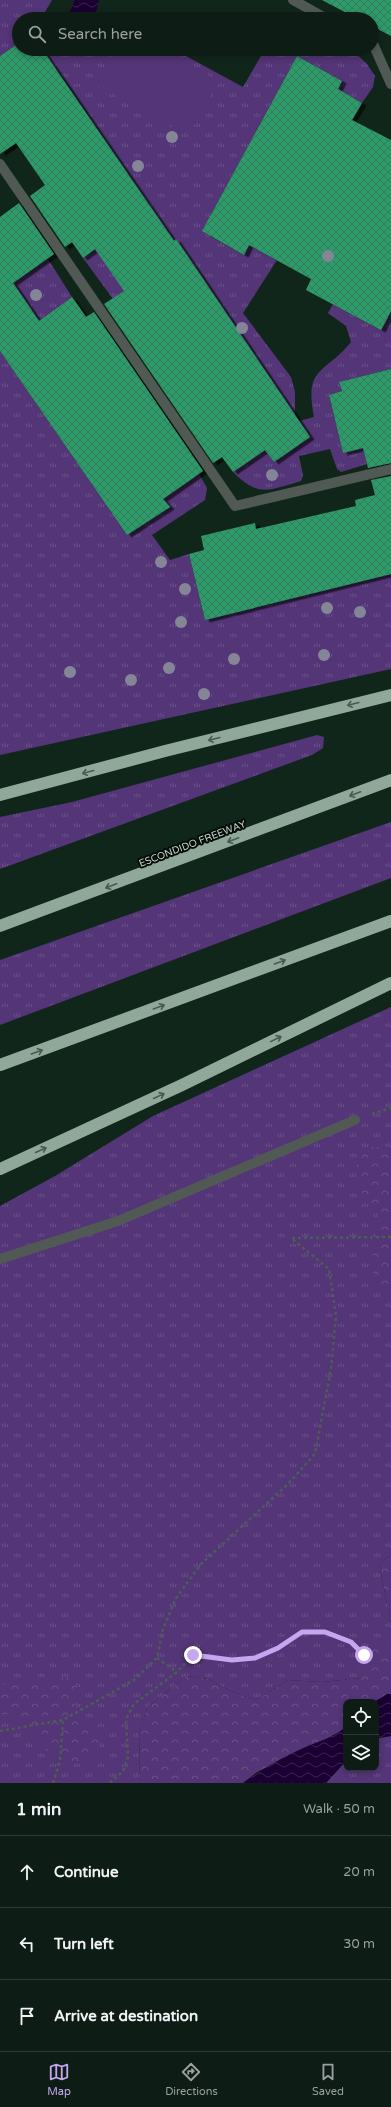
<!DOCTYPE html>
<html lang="en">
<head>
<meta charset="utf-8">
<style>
	body { margin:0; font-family:"Varela Round",sans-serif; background:#16251d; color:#f1f3f6 }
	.controls { position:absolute; right:12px; bottom:12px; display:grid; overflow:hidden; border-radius:8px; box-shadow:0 2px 6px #0003 }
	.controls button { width:36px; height:36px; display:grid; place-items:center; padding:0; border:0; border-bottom:1px solid #2d3a34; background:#0d1c14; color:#f1f3f6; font:20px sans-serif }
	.stop { position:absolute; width:12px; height:12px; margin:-9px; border:3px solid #c6a6f0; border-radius:50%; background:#fff }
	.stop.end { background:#c6a6f0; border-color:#fff; box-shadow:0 1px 4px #0008 }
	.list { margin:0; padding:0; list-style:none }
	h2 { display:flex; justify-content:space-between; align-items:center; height:52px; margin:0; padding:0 16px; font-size:17px }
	h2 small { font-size:13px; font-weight:400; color:#9aa1a0 }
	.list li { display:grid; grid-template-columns:26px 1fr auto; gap:12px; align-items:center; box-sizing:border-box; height:72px; padding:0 16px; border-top:1px solid #2d3a34 }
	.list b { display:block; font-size:15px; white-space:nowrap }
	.list em { font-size:13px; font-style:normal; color:#9aa1a0 }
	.icon { flex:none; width:22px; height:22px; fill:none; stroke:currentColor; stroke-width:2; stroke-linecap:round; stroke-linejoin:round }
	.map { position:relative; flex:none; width:391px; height:1783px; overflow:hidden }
	.search { position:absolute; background:#0d1c14; box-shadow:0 2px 6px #0003; left:12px; right:12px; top:12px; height:44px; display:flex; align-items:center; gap:10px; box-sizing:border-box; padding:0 14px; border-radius:22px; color:#9aa1a0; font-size:15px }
	.sheet { height:268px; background:#0d1c14 }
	nav { display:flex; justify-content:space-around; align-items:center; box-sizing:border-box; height:56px; border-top:1px solid #2d3a34; background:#0d1c14; font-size:11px; color:#9aa1a0 }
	nav a { display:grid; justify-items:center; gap:2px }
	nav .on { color:#c6a6f0 }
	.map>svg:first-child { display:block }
	.grass { fill:url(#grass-tufts) }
	.forest { fill:url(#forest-crowns) }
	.pitch { fill:#543577 }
	.water { fill:url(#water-waves) }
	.building { fill:url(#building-cross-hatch); filter:url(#shadow) }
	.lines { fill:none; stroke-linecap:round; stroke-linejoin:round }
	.path { stroke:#4c5e54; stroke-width:2.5; stroke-dasharray:3 3; stroke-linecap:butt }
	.service { stroke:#505954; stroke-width:10 }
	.motorway { stroke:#90a89a; stroke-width:12 }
	.tree { fill:#858598 }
	.oneway { stroke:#4a5a51 }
	.route { stroke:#c6a6f0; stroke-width:5 }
	.labels { text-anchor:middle; stroke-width:4; stroke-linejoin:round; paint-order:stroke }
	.street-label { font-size:10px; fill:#cbd8d0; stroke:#050d08 }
</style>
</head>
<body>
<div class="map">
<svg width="391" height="1783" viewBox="0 0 391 1783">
	<defs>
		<pattern id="grass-tufts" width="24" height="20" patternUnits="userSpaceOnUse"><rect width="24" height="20" fill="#543577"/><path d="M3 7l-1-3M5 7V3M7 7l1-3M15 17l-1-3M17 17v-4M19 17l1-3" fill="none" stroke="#6b5289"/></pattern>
		<pattern id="forest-crowns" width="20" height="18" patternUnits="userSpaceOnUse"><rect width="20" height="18" fill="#543577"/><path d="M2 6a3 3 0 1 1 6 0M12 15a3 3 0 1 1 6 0" fill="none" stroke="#6b5289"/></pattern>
		<pattern id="water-waves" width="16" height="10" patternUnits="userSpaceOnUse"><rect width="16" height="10" fill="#1b0033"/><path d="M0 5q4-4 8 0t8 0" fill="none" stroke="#3b2450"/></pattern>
		<pattern id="building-cross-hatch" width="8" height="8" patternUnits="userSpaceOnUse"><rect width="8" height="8" fill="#2f9a6a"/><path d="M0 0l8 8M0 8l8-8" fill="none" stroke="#337f5d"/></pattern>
		<filter id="shadow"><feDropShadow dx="4.5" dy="2.5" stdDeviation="0" flood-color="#0009"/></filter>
	</defs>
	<rect width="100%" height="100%" fill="#11261b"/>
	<g class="grass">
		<path d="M 0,0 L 52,0 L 42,17 L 46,19 L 19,19 L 19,43 L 0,56 Z"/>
		<path d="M 42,49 L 83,49 L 87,52 L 88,49 L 173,49 L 243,87 L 265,49 L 351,49 L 367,64 L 375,76 L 373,87 L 362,103 L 338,89 L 342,81 L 297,56 L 210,216 L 210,236 L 244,255 L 249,245 L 277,260 L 243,313 L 291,377 L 295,392 L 295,416 L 176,240 L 137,266 L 144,277 L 113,299 L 83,258 L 151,207 L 56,68 L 47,74 L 38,60 L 46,55 Z"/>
		<path d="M 48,259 L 72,297 L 39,321 L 32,310 L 0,313 L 13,283 Z"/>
		<path d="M 333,304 L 381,329 L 391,311 L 391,369 L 339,382 L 342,391 L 329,395 L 343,453 L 363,448 L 367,464 L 341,472 L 337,469 L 330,449 L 299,456 L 303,475 L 301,481 C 269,490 259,498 233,472 L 265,450 L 274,462 L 310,437 L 299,421 L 314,417 C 304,366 324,375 351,342 L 346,326 L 328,313 Z"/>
		<path d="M 0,351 L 127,535 L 169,508 L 163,499 L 199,474 L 207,488 L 205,500 L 152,535 L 170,560 L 189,554 L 205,620 L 391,574 L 391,669 L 0,755 Z"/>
		<path d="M 317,735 L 324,737 L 323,748 L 312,755 L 0,869 L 0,817 L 72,802 Z"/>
		<path d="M 391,822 L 391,878 L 0,1025 L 0,960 Z"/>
		<path d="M 391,1007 L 391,1554 L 379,1564 L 391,1623 L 391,1642 L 378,1649 L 361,1678 L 322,1682 L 288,1680 L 256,1700 L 231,1691 L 208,1679 L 187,1676 L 148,1707 L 139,1731 L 140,1783 L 0,1783 L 0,1206 L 55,1176 L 153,1116 Z"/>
		<path d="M 391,1736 L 391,1783 L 326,1783 L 346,1761 L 346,1768 L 376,1768 L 376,1739 Z"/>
	</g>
	<g class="forest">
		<path d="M 365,1147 L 385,1147 L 391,1152 L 391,1298 C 367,1278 371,1261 376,1234 C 377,1229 379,1223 378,1218 C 378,1208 367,1201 362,1193 C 356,1182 357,1169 357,1157 Z"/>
		<path d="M 391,1554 L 391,1623 L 379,1564 Z"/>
		<path d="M 391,1642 L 391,1694 L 374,1702 L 346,1702 L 346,1727 L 333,1737 L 309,1746 L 257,1772 L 243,1783 L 140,1783 L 139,1730 L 148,1707 L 187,1676 L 208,1679 L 231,1691 L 256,1700 L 288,1680 L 322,1682 L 361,1678 L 353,1658 Z"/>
		<path d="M 62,1678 L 72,1678 L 78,1690 L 74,1703 L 79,1717 L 91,1723 L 98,1734 L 99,1749 L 91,1760 L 75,1764 L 51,1754 L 40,1744 L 22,1720 L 7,1714 L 0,1715 L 0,1685 Z"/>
	</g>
	<path class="pitch" d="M 117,49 L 160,49 L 218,81 L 189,135 L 97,85 Z"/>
	<g class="water">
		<path d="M 75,0 L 99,0 L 97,9 L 92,19 L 69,19 L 69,13 Z"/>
		<path d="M 387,1694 L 391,1694 L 391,1736 L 376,1738 L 376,1702 L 374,1702 Z"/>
		<path d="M 346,1727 L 346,1761 L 326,1783 L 243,1783 C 263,1768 287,1755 310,1745 C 324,1740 334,1736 346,1727 Z"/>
	</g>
	<g class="building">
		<path d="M 322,0 L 391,0 L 391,36 L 372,26 L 372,19 L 358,19 Z"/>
		<path d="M 19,43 L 19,49 L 42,49 L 174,241 L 176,239 L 310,437 L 274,462 L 265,450 L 233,472 L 222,457 L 213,463 L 104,304 L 124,291 L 95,249 L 83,258 L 72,242 L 65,247 L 30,196 L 45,185 L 16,143 L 0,154 L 0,56 Z"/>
		<path d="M 297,56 L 342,81 L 338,89 L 362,103 L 352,120 L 391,140 L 391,311 L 381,330 L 306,290 L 311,279 L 249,245 L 244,255 L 202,231 Z"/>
		<path d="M 19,203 L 54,254 L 13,283 L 39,321 L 72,297 L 86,317 L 94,312 L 203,471 L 163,499 L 170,507 L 127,535 L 0,351 L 0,217 Z"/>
		<path d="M 391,369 L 391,463 L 368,468 L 363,448 L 343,453 L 329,395 L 342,391 L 339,382 Z"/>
		<path d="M 391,476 L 391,574 L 205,620 L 189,554 L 204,550 L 201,536 L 255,523 L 256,529 L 356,506 L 355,500 L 375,495 L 371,480 Z"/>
	</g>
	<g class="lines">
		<g class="path">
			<path d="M 372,1114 L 391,1108"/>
			<path d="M 292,1238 L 391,1237"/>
			<path d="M 157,1658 L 177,1672"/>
			<path d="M 0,1731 L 63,1720 L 134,1680 L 157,1658 L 163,1629 L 176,1598 L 201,1564 L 288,1484 L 315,1454 L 331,1369 L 336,1315 L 329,1269 L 291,1238"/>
			<path d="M 53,1783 L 60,1761 L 63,1720"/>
			<path d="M 110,1783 L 123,1771 L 128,1757 L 126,1719 L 134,1704 L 177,1672 L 193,1655 L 232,1660 L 255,1658 L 277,1648 L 303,1632 L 325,1632 L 351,1642 L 364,1655"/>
		</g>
		<g class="service">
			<path d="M 293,0 L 327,19"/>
			<path d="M 372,44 L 374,46 L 391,84"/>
			<path d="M 0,164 L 235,506 L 391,469"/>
			<path d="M 0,1259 L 118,1221 L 355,1120"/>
		</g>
		<g class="motorway">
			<path d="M 0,795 L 165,751 L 391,695"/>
			<path d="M 0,926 L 391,780"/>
			<path d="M 0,1065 L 391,921"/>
			<path d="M 0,1169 L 182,1085 L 391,983"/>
		</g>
	</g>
	<g class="tree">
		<circle cx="172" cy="137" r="6"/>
		<circle cx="138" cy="166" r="6"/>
		<circle cx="328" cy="256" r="6"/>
		<circle cx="36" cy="295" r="6"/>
		<circle cx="242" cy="328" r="6"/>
		<circle cx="272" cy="475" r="6"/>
		<circle cx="161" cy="562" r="6"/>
		<circle cx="185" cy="589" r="6"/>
		<circle cx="327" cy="608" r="6"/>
		<circle cx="360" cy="612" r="6"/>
		<circle cx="181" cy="622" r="6"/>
		<circle cx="324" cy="655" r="6"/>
		<circle cx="234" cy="659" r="6"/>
		<circle cx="169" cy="668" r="6"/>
		<circle cx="70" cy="672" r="6"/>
		<circle cx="131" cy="680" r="6"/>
		<circle cx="204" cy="694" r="6"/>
	</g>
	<defs><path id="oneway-shaft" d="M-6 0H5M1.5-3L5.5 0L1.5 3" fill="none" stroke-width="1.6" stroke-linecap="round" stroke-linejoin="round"/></defs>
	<g class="oneway">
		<use href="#oneway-shaft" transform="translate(353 704) rotate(166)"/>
		<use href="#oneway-shaft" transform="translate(214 739) rotate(166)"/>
		<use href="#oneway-shaft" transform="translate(88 772) rotate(165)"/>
		<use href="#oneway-shaft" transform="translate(355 794) rotate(159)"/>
		<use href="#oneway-shaft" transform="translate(233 840) rotate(159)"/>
		<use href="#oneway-shaft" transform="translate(111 886) rotate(159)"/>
		<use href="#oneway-shaft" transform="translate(280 962) rotate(-20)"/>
		<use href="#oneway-shaft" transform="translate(159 1007) rotate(-20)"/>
		<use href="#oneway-shaft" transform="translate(276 1039) rotate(-26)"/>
		<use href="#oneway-shaft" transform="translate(37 1052) rotate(-20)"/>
		<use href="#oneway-shaft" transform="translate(159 1096) rotate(-25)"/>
		<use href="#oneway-shaft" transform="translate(41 1150) rotate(-24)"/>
	</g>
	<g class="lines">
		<path class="route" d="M 193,1655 L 232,1660 L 255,1658 L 278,1648 L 302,1632 L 325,1632 L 351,1642 L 364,1655"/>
	</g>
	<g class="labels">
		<g class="street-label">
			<text transform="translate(192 843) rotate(-21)" y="4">ESCONDIDO FREEWAY</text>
		</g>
	</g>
</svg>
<div class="controls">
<button><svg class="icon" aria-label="locate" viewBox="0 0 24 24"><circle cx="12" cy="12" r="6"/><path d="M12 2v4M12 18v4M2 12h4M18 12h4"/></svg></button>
<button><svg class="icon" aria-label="layers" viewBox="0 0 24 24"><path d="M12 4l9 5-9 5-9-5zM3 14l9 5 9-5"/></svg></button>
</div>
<div class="stop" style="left:364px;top:1655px"></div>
<div class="stop end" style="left:193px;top:1655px"></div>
<div class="search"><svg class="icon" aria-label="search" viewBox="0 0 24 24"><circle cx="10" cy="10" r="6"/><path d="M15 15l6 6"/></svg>Search here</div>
</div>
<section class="sheet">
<h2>1 min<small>Walk · 50 m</small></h2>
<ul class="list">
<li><svg class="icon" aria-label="ahead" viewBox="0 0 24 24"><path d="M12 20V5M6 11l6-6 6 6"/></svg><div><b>Continue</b></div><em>20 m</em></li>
<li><svg class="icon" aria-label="left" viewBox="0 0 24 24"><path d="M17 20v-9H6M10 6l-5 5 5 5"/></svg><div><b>Turn left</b></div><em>30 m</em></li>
<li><svg class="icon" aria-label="arrive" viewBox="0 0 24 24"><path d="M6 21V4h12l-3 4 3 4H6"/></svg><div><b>Arrive at destination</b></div></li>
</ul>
</section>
<nav>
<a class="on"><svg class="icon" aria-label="map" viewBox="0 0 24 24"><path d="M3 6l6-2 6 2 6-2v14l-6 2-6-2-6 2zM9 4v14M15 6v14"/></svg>Map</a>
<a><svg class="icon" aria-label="directions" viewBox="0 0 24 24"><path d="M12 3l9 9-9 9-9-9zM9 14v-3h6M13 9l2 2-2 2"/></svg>Directions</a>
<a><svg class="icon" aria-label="saved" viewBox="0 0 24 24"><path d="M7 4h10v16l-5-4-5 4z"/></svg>Saved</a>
</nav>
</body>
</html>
